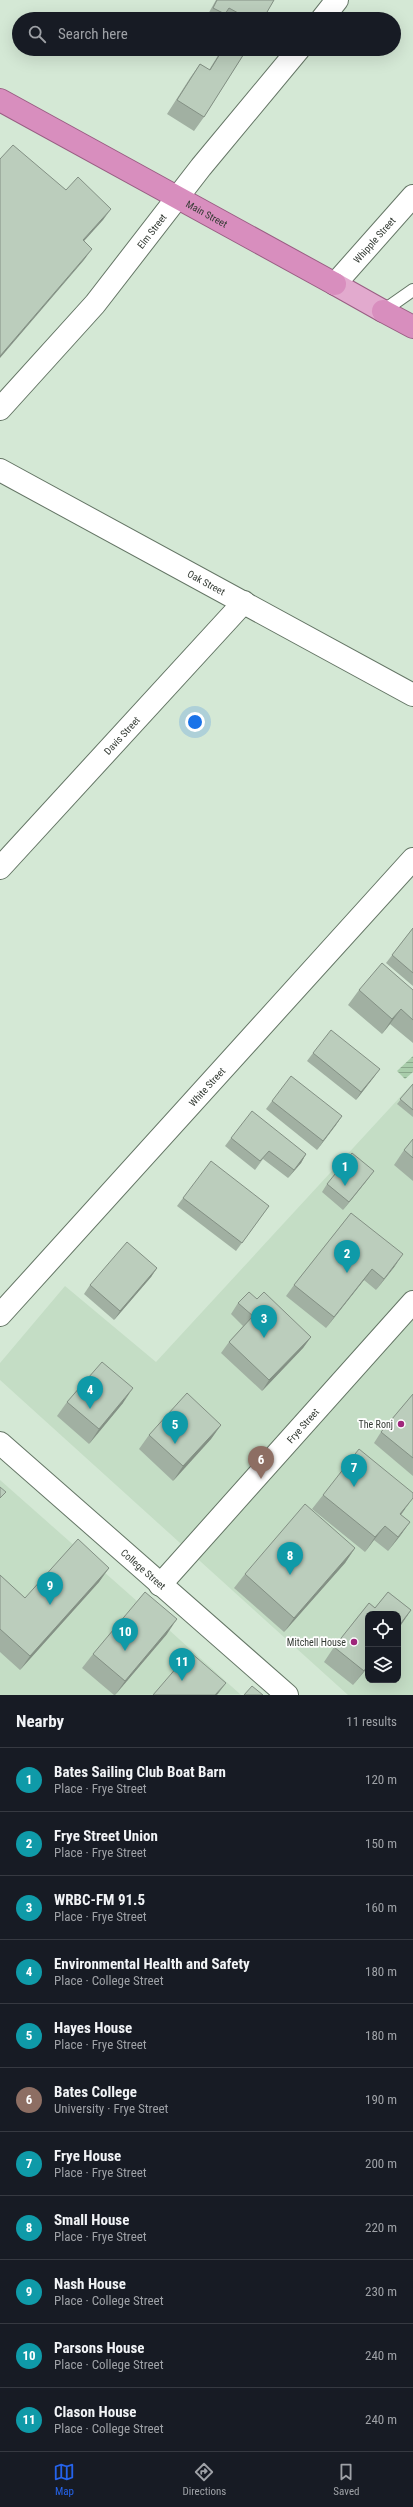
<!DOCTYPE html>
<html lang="en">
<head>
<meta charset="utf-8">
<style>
	body { margin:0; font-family:"Roboto Condensed",sans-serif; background:#242831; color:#f1f3f6 }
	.controls { position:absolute; right:12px; bottom:12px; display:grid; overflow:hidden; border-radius:8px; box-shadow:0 4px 16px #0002 }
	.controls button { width:36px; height:36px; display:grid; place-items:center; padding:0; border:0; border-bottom:1px solid #363941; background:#171b24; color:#f1f3f6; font:20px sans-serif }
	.you { position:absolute; left:195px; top:722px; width:14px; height:14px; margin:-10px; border:3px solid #fff; border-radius:50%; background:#1a73e8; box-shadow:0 0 0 6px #1a73e833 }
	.badge { display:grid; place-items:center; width:26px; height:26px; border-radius:50%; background:#2563eb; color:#fff; font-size:13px; font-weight:700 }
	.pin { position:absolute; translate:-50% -33px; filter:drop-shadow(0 1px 2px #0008) }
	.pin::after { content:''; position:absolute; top:21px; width:14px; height:12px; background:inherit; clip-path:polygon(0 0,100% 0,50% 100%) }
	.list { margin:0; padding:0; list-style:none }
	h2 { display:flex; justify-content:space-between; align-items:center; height:52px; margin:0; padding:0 16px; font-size:17px }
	h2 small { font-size:13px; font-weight:400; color:#9ea1a6 }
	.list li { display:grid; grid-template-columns:26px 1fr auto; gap:12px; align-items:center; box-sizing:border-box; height:64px; padding:0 16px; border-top:1px solid #363941 }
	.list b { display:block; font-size:15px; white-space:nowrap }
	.list p { margin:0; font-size:13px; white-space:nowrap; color:#9ea1a6 }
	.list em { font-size:13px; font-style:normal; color:#9ea1a6 }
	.icon { flex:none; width:22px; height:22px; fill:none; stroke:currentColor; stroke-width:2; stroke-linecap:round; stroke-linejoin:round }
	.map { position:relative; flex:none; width:413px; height:1695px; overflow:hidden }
	.search { position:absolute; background:#171b24; box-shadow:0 4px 16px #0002; left:12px; right:12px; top:12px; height:44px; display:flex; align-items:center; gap:10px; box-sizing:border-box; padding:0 14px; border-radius:22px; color:#9ea1a6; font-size:15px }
	.sheet { height:756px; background:#171b24 }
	nav { display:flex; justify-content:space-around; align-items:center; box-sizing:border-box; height:56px; border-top:1px solid #363941; background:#171b24; font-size:11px; color:#9ea1a6 }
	nav a { display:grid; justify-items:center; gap:2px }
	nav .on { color:#2563eb }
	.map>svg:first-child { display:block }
	.built { fill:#c4ddc5; fill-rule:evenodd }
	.water { fill:url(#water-rules) }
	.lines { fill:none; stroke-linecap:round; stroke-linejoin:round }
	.service-casing { stroke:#647565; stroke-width:14 }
	.minor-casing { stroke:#647565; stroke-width:24 }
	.secondary-casing { stroke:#647565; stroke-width:24 }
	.primary-casing { stroke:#995e83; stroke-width:24 }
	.trunk-casing { stroke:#995e83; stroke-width:24 }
	.service { stroke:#fff; stroke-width:12 }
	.minor { stroke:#fff; stroke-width:22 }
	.secondary { stroke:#fff; stroke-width:22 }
	.primary { stroke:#e2aace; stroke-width:22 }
	.trunk { stroke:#d88ebe; stroke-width:22 }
	.wall { fill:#a1b0a2 }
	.shaded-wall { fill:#839084 }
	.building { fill:#bbcdbc; stroke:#839084 }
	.poi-dot { fill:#a0267c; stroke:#fff; stroke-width:1.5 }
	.labels { text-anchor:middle; stroke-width:3.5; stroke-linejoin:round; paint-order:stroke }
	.street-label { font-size:10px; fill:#343b34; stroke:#fff }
	.poi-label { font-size:10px; fill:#343b34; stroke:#fff; text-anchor:end }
</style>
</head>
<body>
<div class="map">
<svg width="413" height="1695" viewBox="0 0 413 1695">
	<defs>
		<pattern id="water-rules" width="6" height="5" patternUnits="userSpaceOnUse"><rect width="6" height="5" fill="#a9cdab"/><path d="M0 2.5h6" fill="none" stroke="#8aa88c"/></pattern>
	</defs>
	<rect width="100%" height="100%" fill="#d4e8d5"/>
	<g class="built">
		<path d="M 413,1083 L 413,1695 L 348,1695 L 0,1380 L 0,1363 L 65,1286 L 156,1362 ZM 368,1614 L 398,1614 L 398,1680 L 368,1680 Z"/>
		<path d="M 0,1480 L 138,1602 L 241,1695 L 0,1695 Z"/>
	</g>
	<path class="water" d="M 413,1056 L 413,1072 L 405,1079 L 397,1071 Z"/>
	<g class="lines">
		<g class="service-casing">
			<path id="service" d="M 383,311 L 413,290"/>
		</g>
		<g class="minor-casing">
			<g id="minor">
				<path d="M 322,19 L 337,0"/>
				<path id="s1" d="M 335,284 L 413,196"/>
				<path id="s2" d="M 0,409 L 95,304 L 201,167 L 299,49"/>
				<path id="s3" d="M 0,470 L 413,695"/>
				<path id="s4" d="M 0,868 L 244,602"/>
				<path id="s5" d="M 0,1315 L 413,859"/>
				<path id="s6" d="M 160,1585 L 413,1302"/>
			</g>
		</g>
		<g class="secondary-casing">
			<g id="secondary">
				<path id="s7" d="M 0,1443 L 287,1695"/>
			</g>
		</g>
		<g class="primary-casing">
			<path id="primary" d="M 335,284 L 383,311"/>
		</g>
		<g class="trunk-casing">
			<g id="trunk">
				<path id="s8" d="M 0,100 L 335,284"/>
				<path d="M 383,311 L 413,327"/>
			</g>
		</g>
		<use href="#service" class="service"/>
		<use href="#minor" class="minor"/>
		<use href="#secondary" class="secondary"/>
		<use href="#primary" class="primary"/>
		<use href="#trunk" class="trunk"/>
	</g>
	<g class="wall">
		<path d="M 216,0 L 274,0 L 263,19 L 229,19 L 224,16 L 222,19 L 213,19 L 207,16 Z"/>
		<path d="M 222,49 L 247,49 L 204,117 L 194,131 L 167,114 L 190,78 L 200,64 L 209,70 Z"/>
		<path d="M 413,928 L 413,986 L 386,963 Z"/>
		<path d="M 359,990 L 413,990 L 413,1043 L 390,1024 L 382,1034 L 348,1005 Z"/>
		<path d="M 313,1053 L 374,1077 L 356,1100 L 307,1061 Z"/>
		<path d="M 413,1084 L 413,1117 L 397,1104 Z"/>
		<path d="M 272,1101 L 342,1116 L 317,1150 L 266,1109 Z"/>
		<path d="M 231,1138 L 306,1154 L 301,1163 L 288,1178 L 263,1159 L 255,1170 L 225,1146 Z"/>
		<path d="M 413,1139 L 413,1181 L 394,1165 L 404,1150 Z"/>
		<path d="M 368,1179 L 343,1210 L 322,1192 L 327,1184 Z"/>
		<path d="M 183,1198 L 269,1206 L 236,1251 L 177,1206 Z"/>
		<path d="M 351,1213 L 395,1266 L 376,1290 L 364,1280 L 326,1328 L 286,1296 L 294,1285 Z"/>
		<path d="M 157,1268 L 151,1277 L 114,1320 L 84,1294 L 90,1285 Z"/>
		<path d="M 257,1299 L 311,1337 L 303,1348 L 262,1391 L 221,1353 L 229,1342 L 243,1326 L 231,1314 L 238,1303 Z"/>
		<path d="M 413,1394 L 413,1476 L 374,1443 L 381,1432 Z"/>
		<path d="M 67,1402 L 123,1403 L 89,1444 L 57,1416 Z"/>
		<path d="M 221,1425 L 211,1439 L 173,1481 L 139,1449 L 149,1435 Z"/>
		<path d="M 323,1495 L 405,1509 L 401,1515 L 410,1522 L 400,1536 L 388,1551 L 374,1540 L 365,1552 L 312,1509 Z"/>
		<path d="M 355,1548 L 345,1563 L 284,1632 L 234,1588 L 245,1574 Z"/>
		<path d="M 109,1568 L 99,1582 L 20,1670 L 0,1652 L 0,1575 L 25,1598 Z"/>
		<path d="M 388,1592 L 411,1610 L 398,1629 L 398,1614 L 368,1614 L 368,1667 L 353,1685 L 324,1662 L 334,1647 L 369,1603 L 375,1608 Z"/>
		<path d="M 167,1634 L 115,1695 L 114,1695 L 82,1668 L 93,1654 Z"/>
	</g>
	<g class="shaded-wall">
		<path d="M 111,209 L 103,220 L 75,251 L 83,240 Z"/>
		<path d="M 92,249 L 84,260 L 0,358 L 0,356 Z"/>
		<path d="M 401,1009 L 390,1024 L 382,1034 L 392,1019 Z"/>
		<path d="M 380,1069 L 374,1077 L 356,1100 L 361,1092 Z"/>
		<path d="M 342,1116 L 336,1125 L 317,1150 L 323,1141 Z"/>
		<path d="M 306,1154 L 301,1163 L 288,1178 Z"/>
		<path d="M 374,1171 L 368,1179 L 343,1210 L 349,1202 Z"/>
		<path d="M 403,1254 L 395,1266 L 376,1290 L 384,1279 Z"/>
		<path d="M 157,1268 L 151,1277 L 114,1320 L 120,1311 Z"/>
		<path d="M 372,1269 L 364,1280 L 326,1328 L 334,1317 Z"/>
		<path d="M 311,1337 L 303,1348 L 262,1391 L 269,1380 Z"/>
		<path d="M 133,1388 L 123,1403 L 89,1444 L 99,1429 Z"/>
		<path d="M 221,1425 L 211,1439 L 173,1481 L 183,1466 Z"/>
		<path d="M 413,1498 L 405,1509 L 390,1529 L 400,1514 Z"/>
		<path d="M 410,1522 L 400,1536 L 388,1551 L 398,1537 Z"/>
		<path d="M 385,1526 L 374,1540 L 365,1552 L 375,1537 Z"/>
		<path d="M 355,1548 L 345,1563 L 284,1632 L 294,1618 Z"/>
		<path d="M 109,1568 L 99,1582 L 20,1670 L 30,1656 Z"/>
		<path d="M 411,1610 L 401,1625 L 398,1629 L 398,1627 Z"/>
		<path d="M 177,1619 L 167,1634 L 115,1695 L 125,1681 Z"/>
		<path d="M 368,1665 L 368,1667 L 353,1685 L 364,1671 Z"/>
		<path d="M 226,1683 L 217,1695 L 215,1695 Z"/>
	</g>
	<g class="building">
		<path d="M 217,0 L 274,0 L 263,19 L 249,19 L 229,8 L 225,14 L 213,8 Z"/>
		<path d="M 223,49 L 247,49 L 204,117 L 177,100 L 200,64 L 210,70 Z"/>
		<path d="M 13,145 L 66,190 L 78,177 L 111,209 L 83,240 L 92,249 L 0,356 L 0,159 Z"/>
		<path d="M 413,928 L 413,973 L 392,955 Z"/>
		<path d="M 382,963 L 413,990 L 413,1020 L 401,1009 L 392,1019 L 359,990 Z"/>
		<path d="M 331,1030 L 380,1069 L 361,1092 L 313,1053 Z"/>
		<path d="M 291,1076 L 342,1116 L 323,1141 L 272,1101 Z"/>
		<path d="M 413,1084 L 413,1110 L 400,1099 Z"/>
		<path d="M 252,1111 L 306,1154 L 294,1170 L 269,1151 L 260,1161 L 231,1138 Z"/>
		<path d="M 413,1139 L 413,1158 L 404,1150 Z"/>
		<path d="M 352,1153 L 374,1171 L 349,1202 L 327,1184 Z"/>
		<path d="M 211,1161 L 269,1206 L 242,1243 L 183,1198 Z"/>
		<path d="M 351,1213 L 403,1254 L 384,1279 L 372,1269 L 334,1317 L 294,1285 Z"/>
		<path d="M 127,1242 L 157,1268 L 120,1311 L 90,1285 Z"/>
		<path d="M 249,1292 L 257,1299 L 264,1292 L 311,1337 L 269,1380 L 229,1342 L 253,1316 L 238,1303 Z"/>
		<path d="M 102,1362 L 133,1388 L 99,1429 L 67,1402 Z"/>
		<path d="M 187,1393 L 221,1425 L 183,1466 L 149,1435 Z"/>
		<path d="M 413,1394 L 413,1458 L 381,1432 Z"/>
		<path d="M 359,1449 L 413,1493 L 413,1498 L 400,1514 L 410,1522 L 398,1537 L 385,1526 L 375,1537 L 323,1495 Z"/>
		<path d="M 0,1487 L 6,1492 L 0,1498 Z"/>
		<path d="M 305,1504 L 355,1548 L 294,1618 L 245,1574 Z"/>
		<path d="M 78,1539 L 109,1568 L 30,1656 L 0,1629 L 0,1575 L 25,1598 Z"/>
		<path d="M 145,1592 L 177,1619 L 125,1681 L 93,1654 Z"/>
		<path d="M 388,1592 L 411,1610 L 398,1627 L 398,1614 L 368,1614 L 368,1665 L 364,1671 L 334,1647 L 369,1603 L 375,1608 Z"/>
		<path d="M 190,1652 L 226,1683 L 215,1695 L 153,1695 Z"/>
		<path d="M 252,1686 L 263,1695 L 244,1695 Z"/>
	</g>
	<g class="poi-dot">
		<circle cx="401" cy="1424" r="4"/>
		<circle cx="354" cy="1642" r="4"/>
	</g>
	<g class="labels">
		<g class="street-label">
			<text dy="4" stroke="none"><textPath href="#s8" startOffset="236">Main Street</textPath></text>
			<text dy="4" stroke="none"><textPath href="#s2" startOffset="234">Elm Street</textPath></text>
			<text dy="4" stroke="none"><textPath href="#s1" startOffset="59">Whipple Street</textPath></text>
			<text dy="4" stroke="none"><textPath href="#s3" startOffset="235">Oak Street</textPath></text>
			<text dy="4" stroke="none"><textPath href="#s4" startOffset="180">Davis Street</textPath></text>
			<text dy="4" stroke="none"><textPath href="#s5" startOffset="308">White Street</textPath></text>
			<text dy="4" stroke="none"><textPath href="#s6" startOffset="214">Frye Street</textPath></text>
			<text dy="4" stroke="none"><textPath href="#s7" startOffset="191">College Street</textPath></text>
		</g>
		<g class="poi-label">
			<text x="393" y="1428">The Ronj</text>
			<text x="346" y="1646">Mitchell House</text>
		</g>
	</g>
</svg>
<div class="controls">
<button><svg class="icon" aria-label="locate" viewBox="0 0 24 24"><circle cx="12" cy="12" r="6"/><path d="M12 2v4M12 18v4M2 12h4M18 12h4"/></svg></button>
<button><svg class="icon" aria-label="layers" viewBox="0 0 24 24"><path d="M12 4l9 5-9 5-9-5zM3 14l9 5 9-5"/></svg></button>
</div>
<div class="you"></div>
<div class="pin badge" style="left:345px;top:1186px;background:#0f9aa8">1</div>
<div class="pin badge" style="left:347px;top:1273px;background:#0f9aa8">2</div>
<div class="pin badge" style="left:264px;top:1338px;background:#0f9aa8">3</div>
<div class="pin badge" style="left:90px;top:1409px;background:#0f9aa8">4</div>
<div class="pin badge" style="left:175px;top:1444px;background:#0f9aa8">5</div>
<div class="pin badge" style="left:261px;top:1479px;background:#8d6e63">6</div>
<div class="pin badge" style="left:354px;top:1487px;background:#0f9aa8">7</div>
<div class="pin badge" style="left:290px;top:1575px;background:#0f9aa8">8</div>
<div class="pin badge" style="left:50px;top:1605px;background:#0f9aa8">9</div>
<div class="pin badge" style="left:125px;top:1651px;background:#0f9aa8">10</div>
<div class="pin badge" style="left:182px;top:1681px;background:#0f9aa8">11</div>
<div class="search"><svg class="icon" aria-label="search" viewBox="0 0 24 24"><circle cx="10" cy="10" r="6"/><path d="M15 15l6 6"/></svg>Search here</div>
</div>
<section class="sheet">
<h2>Nearby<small>11 results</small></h2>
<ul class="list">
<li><span class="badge" style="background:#0f9aa8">1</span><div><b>Bates Sailing Club Boat Barn</b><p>Place · Frye Street</p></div><em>120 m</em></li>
<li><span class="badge" style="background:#0f9aa8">2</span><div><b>Frye Street Union</b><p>Place · Frye Street</p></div><em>150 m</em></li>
<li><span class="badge" style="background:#0f9aa8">3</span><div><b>WRBC-FM 91.5</b><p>Place · Frye Street</p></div><em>160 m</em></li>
<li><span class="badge" style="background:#0f9aa8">4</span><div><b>Environmental Health and Safety</b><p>Place · College Street</p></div><em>180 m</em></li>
<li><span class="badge" style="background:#0f9aa8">5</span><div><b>Hayes House</b><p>Place · Frye Street</p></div><em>180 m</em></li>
<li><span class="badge" style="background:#8d6e63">6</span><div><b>Bates College</b><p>University · Frye Street</p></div><em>190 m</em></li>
<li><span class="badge" style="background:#0f9aa8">7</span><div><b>Frye House</b><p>Place · Frye Street</p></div><em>200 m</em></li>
<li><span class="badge" style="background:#0f9aa8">8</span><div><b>Small House</b><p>Place · Frye Street</p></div><em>220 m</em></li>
<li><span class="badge" style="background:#0f9aa8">9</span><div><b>Nash House</b><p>Place · College Street</p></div><em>230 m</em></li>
<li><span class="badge" style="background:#0f9aa8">10</span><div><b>Parsons House</b><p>Place · College Street</p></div><em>240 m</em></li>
<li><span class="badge" style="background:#0f9aa8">11</span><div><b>Clason House</b><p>Place · College Street</p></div><em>240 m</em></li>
</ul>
</section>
<nav>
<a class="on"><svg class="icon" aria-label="map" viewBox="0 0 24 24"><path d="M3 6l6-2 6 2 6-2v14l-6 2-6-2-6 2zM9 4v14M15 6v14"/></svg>Map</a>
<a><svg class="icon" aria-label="directions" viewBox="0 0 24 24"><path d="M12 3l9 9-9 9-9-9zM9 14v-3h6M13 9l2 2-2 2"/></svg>Directions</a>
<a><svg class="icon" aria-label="saved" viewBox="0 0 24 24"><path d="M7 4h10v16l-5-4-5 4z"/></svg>Saved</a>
</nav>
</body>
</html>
